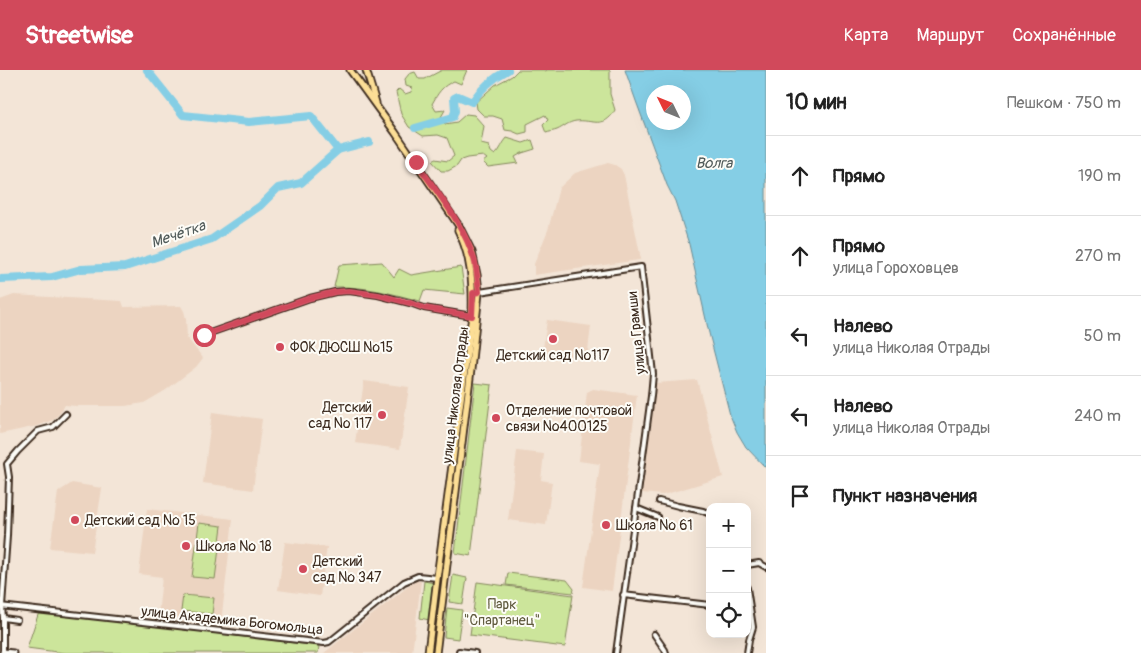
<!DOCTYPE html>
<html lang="ru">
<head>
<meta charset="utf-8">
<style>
	body { margin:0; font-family:Pangolin,sans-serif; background:#f6f6f6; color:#222 }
	.controls { position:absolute; right:15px; bottom:15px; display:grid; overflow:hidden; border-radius:10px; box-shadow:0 5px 20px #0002 }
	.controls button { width:45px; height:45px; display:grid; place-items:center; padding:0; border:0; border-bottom:1px solid #e0e0e0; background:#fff; color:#222; font:25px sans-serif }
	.compass { position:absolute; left:646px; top:15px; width:45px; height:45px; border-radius:50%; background:#fff; box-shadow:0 5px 20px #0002; rotate:313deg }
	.stop { position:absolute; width:15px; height:15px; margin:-11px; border:4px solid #d1495b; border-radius:50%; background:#fff }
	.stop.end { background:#d1495b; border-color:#fff; box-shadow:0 1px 5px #0008 }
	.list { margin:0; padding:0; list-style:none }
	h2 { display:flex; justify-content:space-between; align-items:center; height:65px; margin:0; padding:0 20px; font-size:21px }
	h2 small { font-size:16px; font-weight:400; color:#767676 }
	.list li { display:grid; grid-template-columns:32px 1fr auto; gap:15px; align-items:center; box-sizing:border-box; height:80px; padding:0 20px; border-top:1px solid #e0e0e0 }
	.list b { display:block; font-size:19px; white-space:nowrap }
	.list p { margin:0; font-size:16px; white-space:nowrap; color:#767676 }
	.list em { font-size:16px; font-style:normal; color:#767676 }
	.icon { flex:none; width:28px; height:28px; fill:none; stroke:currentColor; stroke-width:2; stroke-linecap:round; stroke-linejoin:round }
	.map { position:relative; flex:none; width:766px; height:583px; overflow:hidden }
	header { display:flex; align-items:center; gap:30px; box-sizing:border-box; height:70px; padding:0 25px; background:#d1495b; color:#fff }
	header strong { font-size:24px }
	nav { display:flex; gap:28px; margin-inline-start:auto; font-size:18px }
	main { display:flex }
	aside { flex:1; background:#fff }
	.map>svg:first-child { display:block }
	.built { fill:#ecd4c1 }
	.green { fill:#cce59b; stroke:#84885c }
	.water { fill:#85cee5; stroke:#678c95; fill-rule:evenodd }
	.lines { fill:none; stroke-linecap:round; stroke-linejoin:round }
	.river { stroke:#85cee5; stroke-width:8 }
	.street-casing { stroke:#3b2a1e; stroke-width:8 }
	.secondary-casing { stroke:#3b2a1e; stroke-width:9 }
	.primary-casing { stroke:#3b2a1e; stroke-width:9 }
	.street { stroke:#fdfcf7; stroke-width:4 }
	.secondary { stroke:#fdfcf7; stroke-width:5 }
	.primary { stroke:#fcde96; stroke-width:5.5 }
	.route { stroke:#d1495b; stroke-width:6 }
	.poi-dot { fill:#d1495b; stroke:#fdfcf7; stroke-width:2 }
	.labels { text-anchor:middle; stroke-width:4; stroke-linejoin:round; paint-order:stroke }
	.street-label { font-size:14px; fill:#3b2a1e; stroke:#fdfcf7 }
	.poi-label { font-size:14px; fill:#3b2a1e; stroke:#fdfcf7; text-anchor:start }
	.park-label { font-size:14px; fill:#5f593d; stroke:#fdfcf7 }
	.water-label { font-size:15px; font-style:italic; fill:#515b5a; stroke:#fdfcf7 }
</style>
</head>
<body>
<header>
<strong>Streetwise</strong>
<nav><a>Карта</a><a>Маршрут</a><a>Сохранённые</a></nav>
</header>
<main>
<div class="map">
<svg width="766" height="583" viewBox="0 0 766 583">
	<rect width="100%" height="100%" fill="#f3e5d7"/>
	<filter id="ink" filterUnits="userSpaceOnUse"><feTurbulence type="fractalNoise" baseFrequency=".02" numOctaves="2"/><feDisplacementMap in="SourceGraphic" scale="10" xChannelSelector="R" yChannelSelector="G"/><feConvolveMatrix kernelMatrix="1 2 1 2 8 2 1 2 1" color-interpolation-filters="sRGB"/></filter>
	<g filter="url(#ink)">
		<g class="built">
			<path d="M 608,93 L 615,95 L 621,99 L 624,105 L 641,189 L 639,190 L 534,205 L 534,194 L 548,160 L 559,118 L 575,103 Z"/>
			<path d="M 14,225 L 122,231 L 124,237 L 181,236 L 184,241 L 186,249 L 187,268 L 203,288 L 196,297 L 166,320 L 144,333 L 125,336 L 77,336 L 65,335 L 60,343 L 53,350 L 37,356 L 0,364 L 0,230 Z"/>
			<path d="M 547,250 L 591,256 L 587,289 L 559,285 L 558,288 L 542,286 Z"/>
			<path d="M 697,310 L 723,407 L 663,425 L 642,423 L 656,313 Z"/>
			<path d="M 364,311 L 409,317 L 400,379 L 355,373 Z"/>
			<path d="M 593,319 L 637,325 L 612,521 L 583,517 L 600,394 L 579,391 L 587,322 Z"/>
			<path d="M 212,342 L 262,349 L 253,420 L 203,413 Z"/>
			<path d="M 517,381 L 544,384 L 541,410 L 552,412 L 546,455 L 508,450 Z"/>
			<path d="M 72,413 L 102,418 L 92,482 L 50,478 L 58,422 Z"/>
			<path d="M 147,439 L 233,449 L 221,553 L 158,546 L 162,507 L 139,504 Z"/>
			<path d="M 285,472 L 327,477 L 320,526 L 278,520 Z"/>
			<path d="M 415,511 L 421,511 L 412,583 L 324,583 Z"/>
		</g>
		<g class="green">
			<path d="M 442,0 L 467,0 L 461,14 L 454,11 C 442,16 438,23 432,34 L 436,41 L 445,40 L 441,47 L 445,54 L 457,52 L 466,44 L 474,45 L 484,56 L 481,74 L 489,76 L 491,82 L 495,85 C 501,80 502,73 507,68 L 523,73 L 532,70 L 535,79 L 522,83 L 515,87 L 518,93 L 488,97 L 483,92 L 487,89 L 483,86 L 467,88 L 461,90 L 457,96 L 448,101 L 441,101 L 432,91 L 435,89 L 448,91 L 454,86 L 447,68 L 438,65 L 423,66 L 409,57 L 401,44 L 396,22 L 399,19 L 405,24 L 411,22 L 412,18 L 406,16 L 405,9 L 409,4 L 415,2 L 419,9 L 425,9 Z"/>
			<path d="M 518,0 L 544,0 L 546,1 L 547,0 L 610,0 L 610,24 L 615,40 C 604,60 592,49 576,51 C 568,52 564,57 557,60 C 554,61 549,62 546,63 L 543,55 L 548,50 L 545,45 L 527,54 L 527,62 L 519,64 L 512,61 L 505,60 L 502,49 L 493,46 L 484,46 L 477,39 L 476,32 L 495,15 L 512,6 Z"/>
			<path d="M 382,192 L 394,207 L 399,199 L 411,205 L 461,197 L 465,224 L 424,220 L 420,231 C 390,223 365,216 334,217 L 339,195 Z"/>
			<path d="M 475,313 L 492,315 L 471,486 L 455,483 Z"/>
			<path d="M 199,453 L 222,456 L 215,509 L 192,507 Z"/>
			<path d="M 508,503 L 567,510 L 574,519 L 573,523 L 506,515 Z"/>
			<path d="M 453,505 L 467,508 L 463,534 L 449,532 Z"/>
			<path d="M 424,511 L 434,513 L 429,550 L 420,548 Z"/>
			<path d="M 477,512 L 573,525 L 565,577 L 470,565 Z"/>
			<path d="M 183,525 L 214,528 L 212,544 L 181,541 Z"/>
			<path d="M 447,538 L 462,540 L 458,569 L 444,567 Z"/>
			<path d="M 39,542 L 319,576 L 318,583 L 65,583 L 27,578 Z"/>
		</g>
		<path class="water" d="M 625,0 L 766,0 L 766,398 L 746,377 L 737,362 L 730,345 L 709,263 L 689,174 L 675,131 L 667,115 L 636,31 ZM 654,22 L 684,22 L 684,52 L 654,52 Z"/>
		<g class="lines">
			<g class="river">
				<path d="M 147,0 L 183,45 L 249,52 L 311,46 L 338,80"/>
				<path d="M 415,58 L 453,47 L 455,41 L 454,28 L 458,26 L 472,32 C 481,18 493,8 508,0"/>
				<path d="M 0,209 L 52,207 L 81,199 L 125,197 L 212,169 L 260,136 L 278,118 L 301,113 L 338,80 L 369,72"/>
			</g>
			<g class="street-casing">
				<g id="street">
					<path d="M 473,223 L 641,197 L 653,304 L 651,326 L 636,438 L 616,583"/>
					<path d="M 204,265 L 310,228 L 335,222 L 349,221 L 378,225 L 410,233 L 424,238 L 472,246"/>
					<path d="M 659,431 L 678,436 L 703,441 L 710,444"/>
					<path d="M 636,438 L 658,447"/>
					<path d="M 747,495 L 759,493 L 766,497"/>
					<path d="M 747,518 L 753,557 L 749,570 L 747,583"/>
					<path d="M 623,525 L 710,535"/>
					<path d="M 0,536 L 152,553 L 324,573 L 329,572 L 404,512 L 418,506 L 437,508"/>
					<path d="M 3,548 L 17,550"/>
					<path d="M 654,564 L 665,580 L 666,583"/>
					<path d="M 459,581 L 475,583"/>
					<path d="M 3,582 L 3,548 L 2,536 L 7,466 L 9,407 L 7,394 L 18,381 L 38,361 L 53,357 L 66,344"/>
				</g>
			</g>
			<g class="secondary-casing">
				<path id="secondary" d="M 3,583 L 3,582 L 13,583"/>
			</g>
			<g class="primary-casing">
				<g id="primary">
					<path d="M 350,0 L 395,62 L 459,156 L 472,182 L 477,205 L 479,222 L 471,299 L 436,583"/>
					<path d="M 366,0 L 376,33"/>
					<path d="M 428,583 L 437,508 L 472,246 C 473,216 472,188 458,160"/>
				</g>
			</g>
			<use href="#street" class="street"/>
			<use href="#secondary" class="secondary"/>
			<use href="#primary" class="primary"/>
		</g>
	</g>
	<g class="lines" filter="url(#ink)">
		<path class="route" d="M 204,265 L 310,228 L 335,222 L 349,221 L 378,225 L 410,233 L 424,238 L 472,246 L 473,223 L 479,222 C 478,212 477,202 475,192 C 464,154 438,124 416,92"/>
	</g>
	<g class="poi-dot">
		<circle cx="553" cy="269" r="5"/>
		<circle cx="280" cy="277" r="5"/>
		<circle cx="382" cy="345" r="5"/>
		<circle cx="496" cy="348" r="5"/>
		<circle cx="75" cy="450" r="5"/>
		<circle cx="606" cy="455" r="5"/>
		<circle cx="186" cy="476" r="5"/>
		<circle cx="303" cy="499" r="5"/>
	</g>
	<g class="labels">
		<g class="street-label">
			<text transform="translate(636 263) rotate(-96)" y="5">улица Грамши</text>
			<text transform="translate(455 325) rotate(-83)" y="5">улица Николая Отрады</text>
			<text transform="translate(232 550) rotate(6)" y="5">улица Академика Богомольца</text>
		</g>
		<g class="poi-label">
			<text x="290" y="282">ФОК ДЮСШ №15</text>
			<text x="553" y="290" text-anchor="middle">Детский сад №117</text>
			<text x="372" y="342" text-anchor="end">Детский<tspan x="372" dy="16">сад № 117</tspan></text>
			<text x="506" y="345">Отделение почтовой<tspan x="506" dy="16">связи №400125</tspan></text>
			<text x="85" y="455">Детский сад № 15</text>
			<text x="616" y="460">Школа № 61</text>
			<text x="196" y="481">Школа № 18</text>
			<text x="313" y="496">Детский<tspan x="313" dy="16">сад № 347</tspan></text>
		</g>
		<g class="park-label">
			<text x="502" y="539">Парк<tspan x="502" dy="16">"Спартанец"</tspan></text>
		</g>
		<g class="water-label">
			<text x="714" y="98">Волга</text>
			<text transform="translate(178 164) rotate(-19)" y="5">Мечётка</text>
		</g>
	</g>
</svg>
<div class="controls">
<button>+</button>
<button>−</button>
<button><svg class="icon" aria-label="locate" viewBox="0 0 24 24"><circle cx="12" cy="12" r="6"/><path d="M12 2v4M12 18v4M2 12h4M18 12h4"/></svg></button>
</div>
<svg class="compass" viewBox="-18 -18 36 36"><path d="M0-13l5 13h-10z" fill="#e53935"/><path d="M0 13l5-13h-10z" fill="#767676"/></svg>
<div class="stop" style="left:204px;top:265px"></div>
<div class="stop end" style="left:416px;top:92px"></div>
</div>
<aside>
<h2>10 мин<small>Пешком · 750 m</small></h2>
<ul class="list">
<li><svg class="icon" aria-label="ahead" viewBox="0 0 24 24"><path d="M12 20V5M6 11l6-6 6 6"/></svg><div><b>Прямо</b></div><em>190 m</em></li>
<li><svg class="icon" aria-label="ahead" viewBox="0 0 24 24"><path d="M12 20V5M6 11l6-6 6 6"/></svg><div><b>Прямо</b><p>улица Гороховцев</p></div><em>270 m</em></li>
<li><svg class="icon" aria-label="left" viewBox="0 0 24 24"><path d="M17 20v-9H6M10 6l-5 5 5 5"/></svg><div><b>Налево</b><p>улица Николая Отрады</p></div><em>50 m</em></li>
<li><svg class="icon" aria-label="left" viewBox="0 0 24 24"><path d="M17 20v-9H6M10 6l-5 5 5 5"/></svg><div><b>Налево</b><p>улица Николая Отрады</p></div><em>240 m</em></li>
<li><svg class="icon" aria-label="arrive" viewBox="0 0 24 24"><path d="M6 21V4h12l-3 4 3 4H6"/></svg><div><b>Пункт назначения</b></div></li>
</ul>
</aside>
</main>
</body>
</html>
